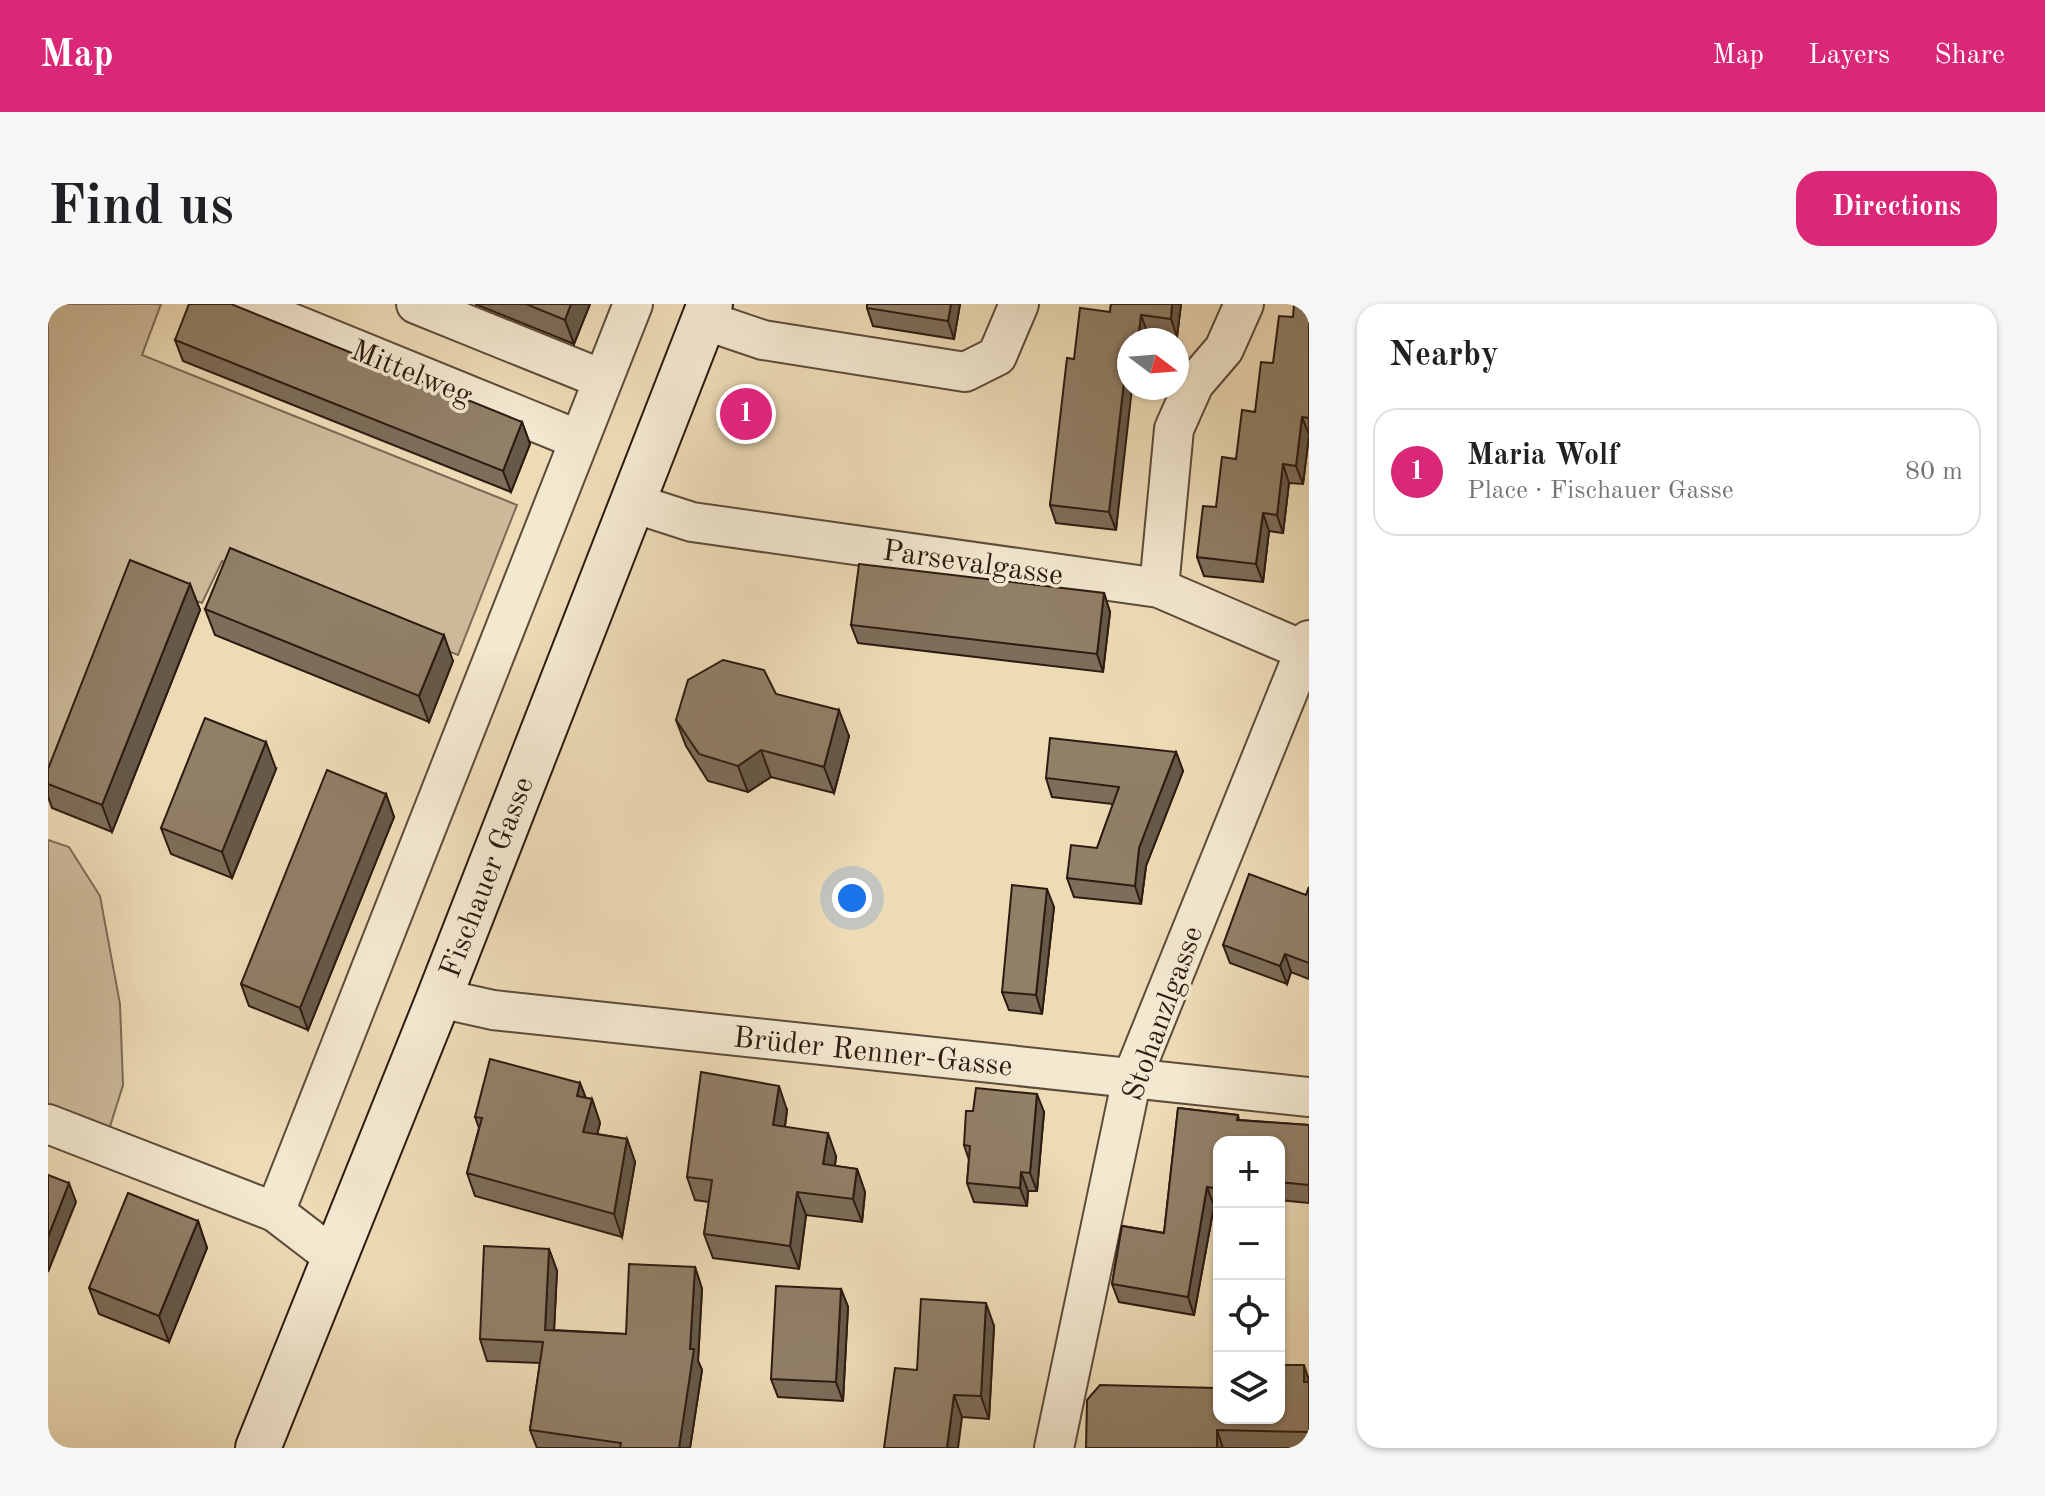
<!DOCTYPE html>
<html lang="en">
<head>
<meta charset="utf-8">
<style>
	body { margin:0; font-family:"Old Standard TT",serif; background:#f6f6f6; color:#202124 }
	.controls { position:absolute; right:24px; bottom:24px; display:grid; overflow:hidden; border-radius:16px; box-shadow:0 2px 6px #0004 }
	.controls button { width:72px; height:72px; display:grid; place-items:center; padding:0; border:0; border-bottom:2px solid #e0e0e0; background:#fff; color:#202124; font:40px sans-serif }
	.compass { position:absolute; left:1069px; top:24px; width:72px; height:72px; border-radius:50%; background:#fff; box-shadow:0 2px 6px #0004; rotate:106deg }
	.you { position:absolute; left:804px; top:594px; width:28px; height:28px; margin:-20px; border:6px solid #fff; border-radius:50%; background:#1a73e8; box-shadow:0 0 0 12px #1a73e833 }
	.badge { display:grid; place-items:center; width:52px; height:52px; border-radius:50%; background:#db2777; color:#fff; font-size:26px; font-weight:700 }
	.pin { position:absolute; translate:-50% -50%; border:4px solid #fff; box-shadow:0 2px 8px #0006 }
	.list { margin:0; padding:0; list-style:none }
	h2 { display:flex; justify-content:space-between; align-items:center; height:104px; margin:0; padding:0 32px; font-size:34px }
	h2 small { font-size:26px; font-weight:400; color:#757577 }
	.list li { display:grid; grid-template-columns:52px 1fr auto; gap:24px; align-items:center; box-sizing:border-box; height:128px; margin:0 16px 16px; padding:0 16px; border:2px solid #e0e0e0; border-radius:24px }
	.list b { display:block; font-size:30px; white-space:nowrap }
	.list p { margin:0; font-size:26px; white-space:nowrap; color:#757577 }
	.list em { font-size:26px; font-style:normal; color:#757577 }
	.icon { flex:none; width:44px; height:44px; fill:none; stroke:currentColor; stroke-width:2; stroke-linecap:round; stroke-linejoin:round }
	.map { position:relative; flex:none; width:1261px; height:1144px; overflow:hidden; border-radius:24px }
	header { display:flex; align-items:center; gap:48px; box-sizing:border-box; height:112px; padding:0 40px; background:#db2777; color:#fff }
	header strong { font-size:38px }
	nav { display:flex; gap:44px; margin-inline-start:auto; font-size:28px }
	.intro { display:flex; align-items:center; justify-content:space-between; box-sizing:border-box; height:192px; padding:0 48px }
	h1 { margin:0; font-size:56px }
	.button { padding:20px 36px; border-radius:24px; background:#db2777; color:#fff; font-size:28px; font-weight:700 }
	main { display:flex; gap:48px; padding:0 48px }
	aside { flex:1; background:#fff; border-radius:24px; box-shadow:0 2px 6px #0004 }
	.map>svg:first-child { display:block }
	.green { fill:#ccba9a; stroke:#7c6a56; stroke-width:2 }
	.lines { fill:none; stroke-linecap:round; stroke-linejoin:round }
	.street-casing { stroke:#5d4b3a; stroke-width:42 }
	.secondary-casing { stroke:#2d1b11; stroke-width:48 }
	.street { stroke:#f3e8d0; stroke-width:38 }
	.secondary { stroke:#f3e8d0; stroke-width:44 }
	.wall { fill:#7d6d59; stroke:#2d1b11; stroke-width:2 }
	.shaded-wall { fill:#665948; stroke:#2d1b11; stroke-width:2 }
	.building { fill:#917f67; stroke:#2d1b11; stroke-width:2 }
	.labels { text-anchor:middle; stroke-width:7; stroke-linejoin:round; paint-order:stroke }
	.street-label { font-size:30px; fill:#2d1b11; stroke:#f3e8d0 }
</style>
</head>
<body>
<header>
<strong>Map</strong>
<nav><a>Map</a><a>Layers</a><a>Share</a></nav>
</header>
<div class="intro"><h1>Find us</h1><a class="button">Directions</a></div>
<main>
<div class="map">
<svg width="1261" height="1144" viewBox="0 0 1261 1144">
	<rect width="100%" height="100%" fill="#eddbb6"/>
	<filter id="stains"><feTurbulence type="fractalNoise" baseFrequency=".0025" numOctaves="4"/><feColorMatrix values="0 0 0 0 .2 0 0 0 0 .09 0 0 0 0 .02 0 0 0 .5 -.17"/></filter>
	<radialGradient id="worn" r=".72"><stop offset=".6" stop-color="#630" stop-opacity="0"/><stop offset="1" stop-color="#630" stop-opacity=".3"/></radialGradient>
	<g class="green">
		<path d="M 0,0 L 113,0 L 94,51 L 469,201 L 410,351 L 174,257 L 154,299 L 86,274 L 0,497 Z"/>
		<path d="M 0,536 L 21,543 L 52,592 L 72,700 L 75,781 L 60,829 L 0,805 Z"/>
	</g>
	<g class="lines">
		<g class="street-casing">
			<g id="street">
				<path d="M 197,0 L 531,136"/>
				<path d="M 368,0 L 554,75"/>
				<path d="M 656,16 L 715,36 L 917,68 L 949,52 L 971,0"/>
				<path d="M 585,199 L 644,218 L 1111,284 L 1257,347"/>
				<path d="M 1111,284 L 1126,125 L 1146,80 L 1176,45 L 1196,0"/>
				<path d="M 391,694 L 445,706 L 1261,793"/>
				<path d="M 0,820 L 227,908 L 287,954"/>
				<path d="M 227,908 L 585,0"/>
				<path d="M 1006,1144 L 1084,774 L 1261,336"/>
			</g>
		</g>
		<g class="secondary-casing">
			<path id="secondary" d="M 210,1144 L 391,694 L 662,0"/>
		</g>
		<use href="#street" class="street"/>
		<use href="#secondary" class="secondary"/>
	</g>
	<g class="wall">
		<path d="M 427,0 L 542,0 L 526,40 Z"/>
		<path d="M 819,0 L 912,0 L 906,35 L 825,22 L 819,4 Z"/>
		<path d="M 1063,0 L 1133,0 L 1129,33 L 1100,30 L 1099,36 L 1081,36 L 1081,84 L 1068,226 L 1008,219 L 1002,201 L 1026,55 L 1062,8 Z"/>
		<path d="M 1261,0 L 1261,131 L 1255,180 L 1241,179 L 1235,229 L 1221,227 L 1215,278 L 1156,272 L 1149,253 L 1168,203 L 1245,13 Z"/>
		<path d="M 127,36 L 474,118 L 482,140 L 463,188 L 135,57 Z"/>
		<path d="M 142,280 L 152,306 L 64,528 L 4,504 L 0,492 L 0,480 Z"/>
		<path d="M 1056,289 L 1062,308 L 1055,368 L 810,339 L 803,321 Z"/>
		<path d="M 157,305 L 405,357 L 381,418 L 167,331 Z"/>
		<path d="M 728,390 L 801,432 L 786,489 L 723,473 L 700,488 L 660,477 L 638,442 L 628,416 Z"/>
		<path d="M 1128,448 L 1135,467 L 1098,562 L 1093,600 L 1026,593 L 1019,574 L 1049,544 L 1065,500 L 1004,493 L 998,474 Z"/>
		<path d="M 228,465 L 184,574 L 123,550 L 113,524 Z"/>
		<path d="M 338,490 L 346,513 L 260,726 L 201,702 L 193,680 Z"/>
		<path d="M 1261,583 L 1261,675 L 1243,668 L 1239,680 L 1182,659 L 1175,641 L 1258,591 Z"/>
		<path d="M 1006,603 L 994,710 L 961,706 L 954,688 Z"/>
		<path d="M 532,779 L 538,794 L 544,795 L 552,819 L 549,830 L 579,835 L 587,858 L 574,933 L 427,892 L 419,869 L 431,824 L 427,813 Z"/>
		<path d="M 1130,804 L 1190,811 L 1191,816 L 1261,821 L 1261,899 L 1231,896 L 1231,838 L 1171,838 L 1171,902 L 1166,902 L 1146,1011 L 1071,998 L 1064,980 L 1074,922 L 1116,929 Z"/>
		<path d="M 739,806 L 737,823 L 788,852 L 787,862 L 809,865 L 817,888 L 814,918 L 758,911 L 751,965 L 665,954 L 656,930 L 661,898 L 647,896 L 639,873 Z"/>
		<path d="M 996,808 L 989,887 L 980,887 L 979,902 L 926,898 L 919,879 L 921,856 L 916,841 Z"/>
		<path d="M 150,917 L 159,944 L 121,1038 L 51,1010 L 41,984 Z"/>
		<path d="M 501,945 L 509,967 L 506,1026 L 578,1030 L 647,963 L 654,985 L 650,1057 L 654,1066 L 642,1144 L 489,1144 L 482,1126 L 492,1059 L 439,1057 L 432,1035 Z"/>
		<path d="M 793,985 L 800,1003 L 795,1097 L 730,1093 L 723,1075 Z"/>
		<path d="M 946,1022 L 941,1115 L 914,1113 L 869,1066 Z"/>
		<path d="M 1261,1076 L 1261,1144 L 1038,1144 L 1169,1084 Z"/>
	</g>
	<g class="shaded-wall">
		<path d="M 523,0 L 542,0 L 526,40 L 517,16 Z"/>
		<path d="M 903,0 L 912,0 L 906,35 L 900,17 Z"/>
		<path d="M 1124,0 L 1133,0 L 1129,33 L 1123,15 Z"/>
		<path d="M 1093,11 L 1100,30 L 1099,36 L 1090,36 Z"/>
		<path d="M 1078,61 L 1081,69 L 1081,84 L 1084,84 L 1068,226 L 1061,208 Z"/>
		<path d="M 1254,113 L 1261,131 L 1255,180 L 1248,162 Z"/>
		<path d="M 474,118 L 482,140 L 463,188 L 455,167 Z"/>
		<path d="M 1235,160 L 1241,179 L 1235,229 L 1229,211 Z"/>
		<path d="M 1215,209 L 1221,227 L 1215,278 L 1208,260 Z"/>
		<path d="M 142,280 L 152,306 L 64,528 L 54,501 Z"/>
		<path d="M 1056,289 L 1062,308 L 1055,368 L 1049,350 Z"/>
		<path d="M 396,331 L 405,357 L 381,418 L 371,392 Z"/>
		<path d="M 791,406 L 801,432 L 786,489 L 776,463 Z"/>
		<path d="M 218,438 L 228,465 L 184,574 L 174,548 Z"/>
		<path d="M 713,446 L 723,473 L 700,488 L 690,462 Z"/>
		<path d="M 1128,448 L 1135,467 L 1098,562 L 1093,600 L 1087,582 L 1091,544 Z"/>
		<path d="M 338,490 L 346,513 L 260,726 L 252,704 Z"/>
		<path d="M 999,585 L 1006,603 L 994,710 L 988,691 Z"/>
		<path d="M 1237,650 L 1243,668 L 1239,680 L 1232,662 Z"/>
		<path d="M 532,779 L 541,803 L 529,792 Z"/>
		<path d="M 731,782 L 739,806 L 734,844 L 725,821 Z"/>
		<path d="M 989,790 L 996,808 L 989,887 L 982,869 Z"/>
		<path d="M 544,795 L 552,819 L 544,852 L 535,828 Z"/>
		<path d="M 780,829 L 788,852 L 784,883 L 775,860 Z"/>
		<path d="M 579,835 L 587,858 L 574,933 L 566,910 Z"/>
		<path d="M 809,865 L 817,888 L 814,918 L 805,895 Z"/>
		<path d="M 973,868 L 980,887 L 979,902 L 972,884 Z"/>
		<path d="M 21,879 L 28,898 L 0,968 L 0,933 Z"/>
		<path d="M 1159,883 L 1166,902 L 1146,1011 L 1140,993 Z"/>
		<path d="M 749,888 L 758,911 L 751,965 L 742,942 Z"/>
		<path d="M 150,917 L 159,944 L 121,1038 L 111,1012 Z"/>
		<path d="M 501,945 L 509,967 L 505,1047 L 497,1026 Z"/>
		<path d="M 647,963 L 654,985 L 650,1057 L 654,1066 L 642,1144 L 631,1144 L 642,1045 Z"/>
		<path d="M 793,985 L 800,1003 L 795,1097 L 788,1078 Z"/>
		<path d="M 938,999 L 946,1022 L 941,1115 L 933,1092 Z"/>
		<path d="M 1256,1061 L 1261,1076 L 1261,1093 L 1256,1078 Z"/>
		<path d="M 906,1091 L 914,1113 L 910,1144 L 899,1144 Z"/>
		<path d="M 1169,1126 L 1175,1144 L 1169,1144 Z"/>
	</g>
	<g class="building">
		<path d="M 141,0 L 183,0 L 474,118 L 455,167 L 127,36 Z"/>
		<path d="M 478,0 L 523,0 L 517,16 Z"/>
		<path d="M 819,0 L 903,0 L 900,17 L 819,4 Z"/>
		<path d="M 1063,0 L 1124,0 L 1123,15 L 1093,11 L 1090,36 L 1081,36 L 1081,61 L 1078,61 L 1061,208 L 1002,201 L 1019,54 L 1026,55 L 1032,4 L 1062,8 Z"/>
		<path d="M 1246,0 L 1261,0 L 1261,114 L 1254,113 L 1248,162 L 1235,160 L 1229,211 L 1215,209 L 1208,260 L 1149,253 L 1155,202 L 1168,203 L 1174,153 L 1188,155 L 1194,106 L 1207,108 L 1213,58 L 1225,59 L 1231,12 L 1245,13 Z"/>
		<path d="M 182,244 L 396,331 L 371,392 L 157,305 Z"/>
		<path d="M 82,256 L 142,280 L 54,501 L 0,480 L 0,465 Z"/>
		<path d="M 811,260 L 1056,289 L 1049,350 L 803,321 Z"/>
		<path d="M 675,356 L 716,366 L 728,390 L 791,406 L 776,463 L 713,446 L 690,462 L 651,450 L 628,416 L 640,376 Z"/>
		<path d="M 157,414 L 218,438 L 174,548 L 113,524 Z"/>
		<path d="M 1002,434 L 1128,448 L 1091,544 L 1087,582 L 1019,574 L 1023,541 L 1049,544 L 1071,483 L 998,474 Z"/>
		<path d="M 279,466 L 338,490 L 252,704 L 193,680 Z"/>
		<path d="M 1201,570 L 1258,591 L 1261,583 L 1261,659 L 1237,650 L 1232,662 L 1175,641 Z"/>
		<path d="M 964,581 L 999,585 L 988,691 L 954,688 Z"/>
		<path d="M 442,755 L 532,779 L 529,792 L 544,795 L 535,828 L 579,835 L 566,910 L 419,869 L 434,814 L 427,813 Z"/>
		<path d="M 653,768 L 731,782 L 725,821 L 780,829 L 775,860 L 809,865 L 805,895 L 749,888 L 742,942 L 656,930 L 664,876 L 639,873 Z"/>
		<path d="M 928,784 L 989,790 L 982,869 L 973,868 L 972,884 L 919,879 L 922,842 L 916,841 L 918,807 L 925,807 Z"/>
		<path d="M 1130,804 L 1190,811 L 1189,816 L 1261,821 L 1261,881 L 1231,878 L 1231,838 L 1171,838 L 1171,885 L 1159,883 L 1140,993 L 1064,980 L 1074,922 L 1116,929 Z"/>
		<path d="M 0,871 L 21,879 L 0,933 Z"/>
		<path d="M 80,889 L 150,917 L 111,1012 L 41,984 Z"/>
		<path d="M 436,942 L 501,945 L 497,1026 L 578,1030 L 581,960 L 647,963 L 642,1045 L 646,1045 L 631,1144 L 572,1144 L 573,1139 L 482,1126 L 495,1038 L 432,1035 Z"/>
		<path d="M 728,982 L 793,985 L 788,1078 L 723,1075 Z"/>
		<path d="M 873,995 L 938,999 L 933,1092 L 906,1091 L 899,1144 L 836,1144 L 847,1064 L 869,1066 Z"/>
		<path d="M 1170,1060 L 1171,1060 L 1171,1114 L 1231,1114 L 1231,1061 L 1256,1061 L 1256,1078 L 1261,1078 L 1261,1128 L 1169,1126 L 1169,1144 L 1038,1144 L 1039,1096 L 1052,1081 L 1169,1084 Z"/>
	</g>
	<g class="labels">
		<g class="street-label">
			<text transform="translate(364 68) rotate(22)" y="10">Mittelweg</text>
			<text transform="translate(925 258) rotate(8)" y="10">Parsevalgasse</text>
			<text transform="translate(438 573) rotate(-69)" y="10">Fischauer Gasse</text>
			<text transform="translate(1114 709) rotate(-70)" y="10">Stohanzlgasse</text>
			<text transform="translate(825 747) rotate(6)" y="10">Brüder Renner-Gasse</text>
		</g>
	</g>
	<rect width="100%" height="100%" filter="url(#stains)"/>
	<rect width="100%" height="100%" fill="url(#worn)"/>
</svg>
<div class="controls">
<button>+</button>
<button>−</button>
<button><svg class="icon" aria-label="locate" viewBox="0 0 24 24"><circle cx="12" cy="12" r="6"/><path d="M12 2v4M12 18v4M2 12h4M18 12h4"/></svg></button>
<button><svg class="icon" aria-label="layers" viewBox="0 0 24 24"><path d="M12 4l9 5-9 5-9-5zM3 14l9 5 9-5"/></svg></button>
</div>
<svg class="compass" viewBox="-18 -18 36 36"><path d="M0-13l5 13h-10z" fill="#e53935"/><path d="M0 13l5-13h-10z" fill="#757577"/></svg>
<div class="you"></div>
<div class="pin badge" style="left:698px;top:110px">1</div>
</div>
<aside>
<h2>Nearby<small></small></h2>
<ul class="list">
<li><span class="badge">1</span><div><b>Maria Wolf</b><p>Place · Fischauer Gasse</p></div><em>80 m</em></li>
</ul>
</aside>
</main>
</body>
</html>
